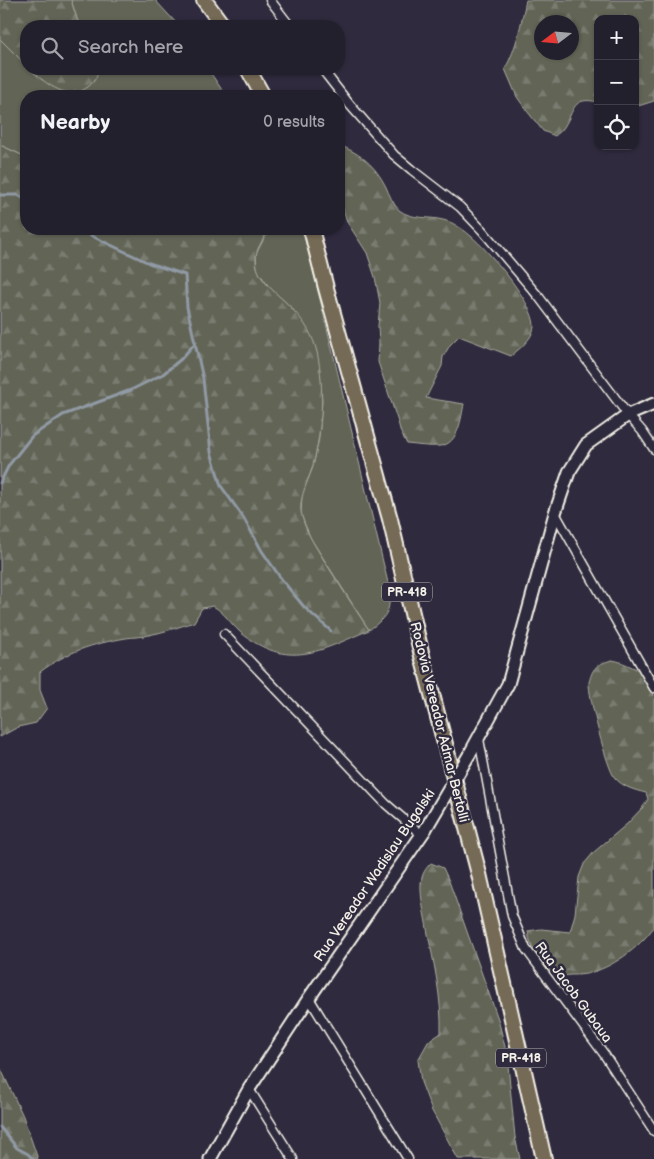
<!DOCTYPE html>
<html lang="en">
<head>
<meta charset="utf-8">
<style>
	body { margin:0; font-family:"Balsamiq Sans",sans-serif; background:#2b2836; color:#f1f3f6 }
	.controls { position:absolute; right:15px; top:15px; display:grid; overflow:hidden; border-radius:10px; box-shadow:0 1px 4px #0004 }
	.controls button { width:45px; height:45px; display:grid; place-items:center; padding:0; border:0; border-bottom:1px solid #403e4a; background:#23202e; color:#f1f3f6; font:25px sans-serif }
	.compass { position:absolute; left:534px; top:15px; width:45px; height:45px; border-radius:50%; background:#23202e; box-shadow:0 1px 4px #0004; rotate:254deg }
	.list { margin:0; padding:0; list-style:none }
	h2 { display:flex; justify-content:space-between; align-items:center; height:65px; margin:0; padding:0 20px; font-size:21px }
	h2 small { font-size:16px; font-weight:400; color:#a3a3aa }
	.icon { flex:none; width:28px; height:28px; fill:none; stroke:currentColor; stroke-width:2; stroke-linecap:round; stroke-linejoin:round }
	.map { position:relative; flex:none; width:654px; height:1159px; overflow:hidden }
	.search { position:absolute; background:#23202e; box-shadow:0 1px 4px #0004; left:20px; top:20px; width:325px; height:55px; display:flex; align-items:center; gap:12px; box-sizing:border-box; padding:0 18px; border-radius:20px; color:#a3a3aa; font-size:19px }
	.panel { position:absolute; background:#23202e; box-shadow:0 1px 4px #0004; left:20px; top:90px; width:325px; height:145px; border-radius:20px }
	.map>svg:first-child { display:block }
	.grass { fill:#626557; stroke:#ababa0 }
	.forest { fill:url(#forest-firs); stroke:#ababa0; fill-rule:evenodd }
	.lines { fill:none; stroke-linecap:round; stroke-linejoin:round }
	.stream { stroke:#919aa5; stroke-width:3 }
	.street-casing { stroke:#f4f1e8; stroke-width:11 }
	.secondary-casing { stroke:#f4f1e8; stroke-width:15 }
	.highway-casing { stroke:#f4f1e8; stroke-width:18 }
	.street { stroke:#2f2a3d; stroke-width:8 }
	.secondary { stroke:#2f2a3d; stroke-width:11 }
	.highway { stroke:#756a55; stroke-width:14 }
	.secondary-bridge-casing { stroke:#f4f1e8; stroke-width:15; stroke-linecap:butt }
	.secondary-bridge { stroke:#2f2a3d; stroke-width:11 }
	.labels { text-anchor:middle; stroke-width:5; stroke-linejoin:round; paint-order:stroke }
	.shield { fill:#2f2a3d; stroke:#b9b5b5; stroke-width:1 }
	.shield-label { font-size:12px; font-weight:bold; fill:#f4f1e8 }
	.street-label { font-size:14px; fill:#f4f1e8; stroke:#2f2a3d }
</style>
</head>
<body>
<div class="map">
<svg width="654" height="1159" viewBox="0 0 654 1159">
	<defs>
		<pattern id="forest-firs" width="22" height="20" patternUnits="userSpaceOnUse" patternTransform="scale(1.25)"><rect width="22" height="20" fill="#626557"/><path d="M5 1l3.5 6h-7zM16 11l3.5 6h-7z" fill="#797c6f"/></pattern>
	</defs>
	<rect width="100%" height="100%" fill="#2f2a3d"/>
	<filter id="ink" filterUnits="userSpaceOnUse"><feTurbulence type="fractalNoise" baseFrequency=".02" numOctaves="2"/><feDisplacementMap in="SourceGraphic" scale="10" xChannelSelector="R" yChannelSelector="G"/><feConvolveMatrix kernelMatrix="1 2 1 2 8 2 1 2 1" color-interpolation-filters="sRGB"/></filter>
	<g filter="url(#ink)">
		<g class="grass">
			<path d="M 71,0 L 155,0 L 179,26 L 80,26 L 77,19 Z"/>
			<path d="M 0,39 L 26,65 L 26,69 L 30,69 L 42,80 L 98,71 L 97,69 L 208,69 L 226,96 L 26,96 L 26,157 L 0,145 Z"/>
			<path d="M 269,229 L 302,229 L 309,253 L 389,587 C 391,610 388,616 369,630 L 311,539 L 301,515 L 302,494 L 313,467 L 319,438 L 322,401 L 319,368 L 293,309 L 270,288 L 257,270 L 256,254 Z"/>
		</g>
		<g class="forest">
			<path d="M 0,0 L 71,0 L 77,19 L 80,26 L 26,26 L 26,65 L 0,39 Z"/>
			<path d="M 526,0 L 654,0 L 654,101 L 635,107 L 635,19 L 598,19 L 598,102 C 572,96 575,110 564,127 C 562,131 558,133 555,136 L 543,131 L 527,111 L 517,97 L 505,69 C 517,47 521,24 526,0 ZM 542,22 L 572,22 L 572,52 L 542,52 Z"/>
			<path d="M 30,69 L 97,69 C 98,76 95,81 89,86 C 69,103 46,84 30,69 Z"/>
			<path d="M 0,145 L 26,157 L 26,229 L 269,229 C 265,237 257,247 256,256 C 254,281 279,293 293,310 C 305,322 313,336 317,352 C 325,388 322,430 313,465 C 309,480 297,500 302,516 C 305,530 314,544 322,557 C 337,581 353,606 369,630 C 320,651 288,671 240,632 C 230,623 225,613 213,606 L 202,608 L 194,622 C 179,627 164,632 149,635 C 141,637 133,637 126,638 C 92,644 68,651 40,672 L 40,690 L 47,708 L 36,723 L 18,727 L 0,737 Z"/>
			<path d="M 339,145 C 361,154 375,165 386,187 C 389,194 393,204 399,210 C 412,220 428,216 443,220 C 448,221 453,223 457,226 C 478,236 536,303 534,327 C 532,340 520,348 511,356 L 459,336 L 450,345 L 443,357 L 442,366 L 426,398 L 464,404 C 461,418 459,444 440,446 C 429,447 418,445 407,444 L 401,433 L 398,422 L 378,362 L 379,343 L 378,326 L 380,303 L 375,277 L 367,253 L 347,222 L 339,195 Z"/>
			<path d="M 612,660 C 627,662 639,673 654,675 L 654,927 C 638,949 612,968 586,974 C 581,975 575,975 570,975 C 564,976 558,977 552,973 C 547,970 543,963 540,958 C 533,949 529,942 528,931 L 541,929 L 570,932 L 575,914 L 579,877 L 584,864 L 594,852 L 627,824 L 643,807 L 648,799 L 646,793 C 634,790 623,787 615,778 C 607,769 588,695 589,682 C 590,679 591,674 593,671 C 597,664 605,662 612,660 Z"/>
			<path d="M 431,863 L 443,868 L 449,881 L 498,1019 L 507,1055 L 515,1137 L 520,1159 L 458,1159 L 432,1111 L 421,1082 L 418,1060 L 428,1042 L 441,1033 C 442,998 434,964 427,929 C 425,915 420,898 421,883 C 422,874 425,869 431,863 Z"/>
			<path d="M 0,1067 L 23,1116 L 38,1159 L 0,1159 Z"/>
		</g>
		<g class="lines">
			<g class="stream">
				<path d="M 0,195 L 18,195 L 26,200"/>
				<path d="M 77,229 L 149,263 L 185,275 L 187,307 L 203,379 L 211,452 L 221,486 L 243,517 L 262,551 L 282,580 L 305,608 L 331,631"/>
				<path d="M 0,483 L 9,465 L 32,436 L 63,415 L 131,390 L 163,374 L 181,359 L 196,342"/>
				<path d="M 0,1127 L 17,1148 L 28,1154 L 33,1159"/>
			</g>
			<g class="street-casing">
				<g id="street">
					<path d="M 270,0 L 290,26"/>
					<path d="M 322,69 L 350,105 L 394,155 L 412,170 L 460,207 L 482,230 L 539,297 L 628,415 L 642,431 L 654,449"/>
					<path d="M 555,513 L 654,688"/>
					<path d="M 224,634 L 386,804 L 422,835"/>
					<path d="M 479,739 L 512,916 L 526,949 L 604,1054 L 654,1131"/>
					<path d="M 309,998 L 408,1159"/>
					<path d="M 249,1089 L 293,1159"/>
				</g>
			</g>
			<g class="secondary-casing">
				<g id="secondary">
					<path d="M 469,755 L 508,684 L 555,513 L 569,472 L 586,445 L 628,415 L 654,404"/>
					<path d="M 210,1159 L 249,1089 L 309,998 L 425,830"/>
				</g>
			</g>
			<g class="highway-casing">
				<g id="highway">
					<path d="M 204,0 L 223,26"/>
					<path d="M 248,69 L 263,96"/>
					<path d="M 311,229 L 326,288 L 390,519 L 422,656 L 479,874 L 544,1159"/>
				</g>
			</g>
			<use href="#street" class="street"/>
			<use href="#secondary" class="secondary"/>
			<use href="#highway" class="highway"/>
			<g class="secondary-bridge-casing">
				<path id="secondary-bridge" d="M 425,830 L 469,755"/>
			</g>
			<use href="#secondary-bridge" class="secondary-bridge"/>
		</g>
	</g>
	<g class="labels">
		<g class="shield">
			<rect x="382" y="582.5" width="50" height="19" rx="4"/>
			<rect x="496" y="1048.5" width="50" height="19" rx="4"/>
		</g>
		<g class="shield-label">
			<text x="407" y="596">PR-418</text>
			<text x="521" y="1062">PR-418</text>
		</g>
		<g class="street-label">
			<text transform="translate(440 722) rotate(76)" y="5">Rodovia Vereador Admar Bertolli</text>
			<text transform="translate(374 875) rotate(-56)" y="5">Rua Vereador Wadislau Bugalski</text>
			<text transform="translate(574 992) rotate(54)" y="5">Rua Jacob Gubaua</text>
		</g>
	</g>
</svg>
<div class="controls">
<button>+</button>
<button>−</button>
<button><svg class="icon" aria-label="locate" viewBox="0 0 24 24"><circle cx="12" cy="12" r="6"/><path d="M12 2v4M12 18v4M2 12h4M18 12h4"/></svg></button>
</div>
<svg class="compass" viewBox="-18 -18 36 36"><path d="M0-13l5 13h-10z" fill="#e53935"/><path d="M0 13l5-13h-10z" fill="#a3a3aa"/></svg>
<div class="search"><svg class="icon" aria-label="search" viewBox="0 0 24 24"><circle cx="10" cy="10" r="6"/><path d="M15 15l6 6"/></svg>Search here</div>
<section class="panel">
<h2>Nearby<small>0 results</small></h2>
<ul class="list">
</ul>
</section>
</div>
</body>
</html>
